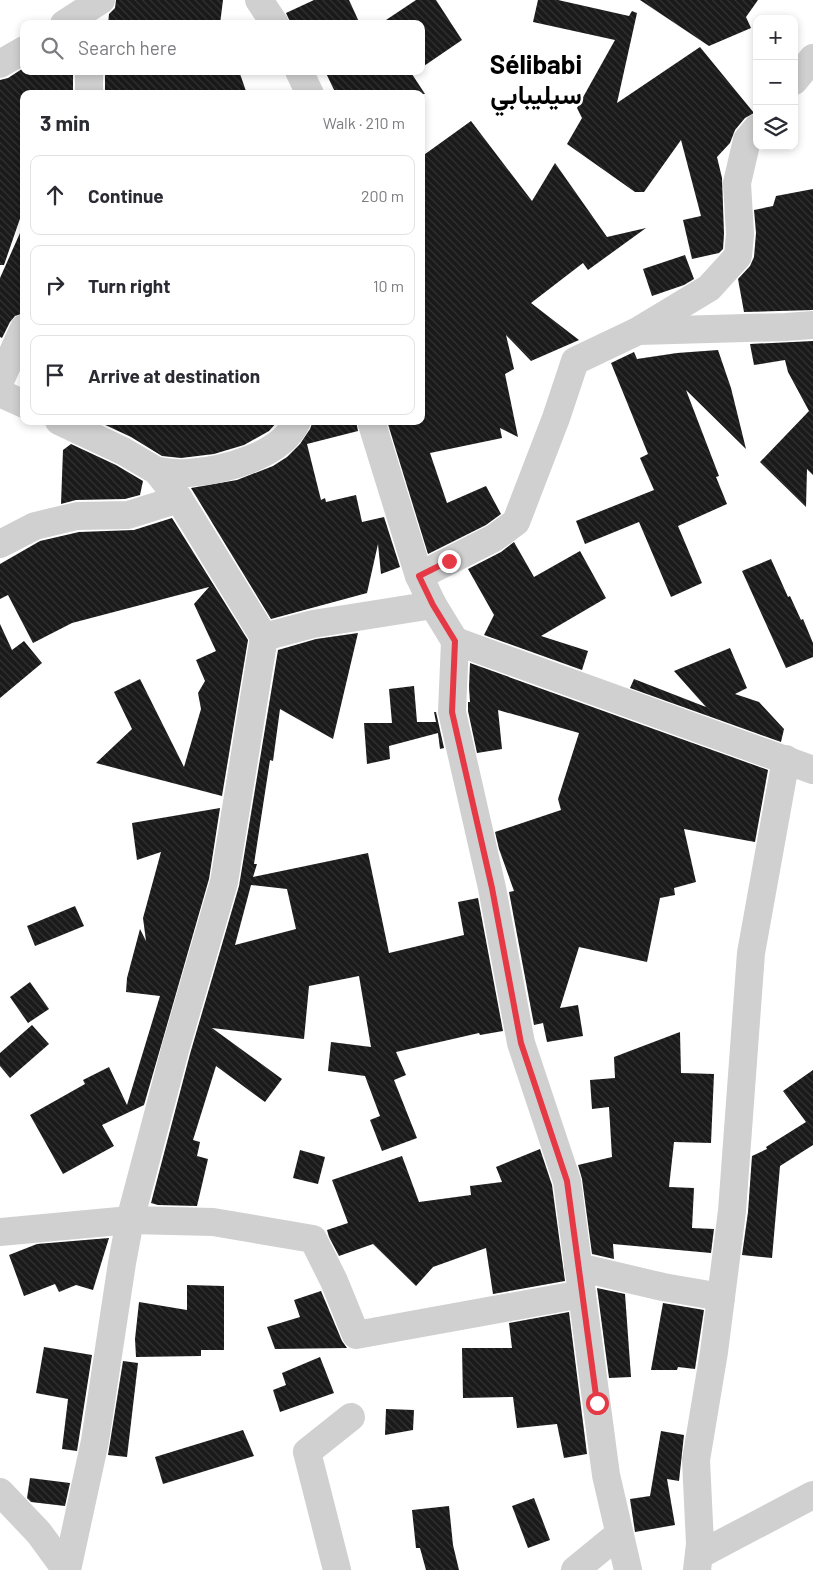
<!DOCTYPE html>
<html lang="en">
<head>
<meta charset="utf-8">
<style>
	body { margin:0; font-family:Barlow,Vazirmatn,sans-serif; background:#f2f2f3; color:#2b2b33 }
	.controls { position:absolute; right:15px; top:15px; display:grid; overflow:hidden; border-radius:10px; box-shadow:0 2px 8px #0003 }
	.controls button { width:45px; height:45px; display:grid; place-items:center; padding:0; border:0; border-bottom:1px solid #e1e1e2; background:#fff; color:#2b2b33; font:25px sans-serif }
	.stop { position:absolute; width:15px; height:15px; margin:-11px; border:4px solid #e63946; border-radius:50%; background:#fff }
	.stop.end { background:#e63946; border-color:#fff; box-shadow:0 1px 5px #0008 }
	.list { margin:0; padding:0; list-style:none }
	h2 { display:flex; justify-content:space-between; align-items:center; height:65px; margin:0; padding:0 20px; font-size:21px }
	h2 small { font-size:16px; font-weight:400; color:#7c7c81 }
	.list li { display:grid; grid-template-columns:32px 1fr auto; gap:15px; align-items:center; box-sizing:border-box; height:80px; margin:0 10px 10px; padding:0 10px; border:1px solid #e1e1e2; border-radius:10px }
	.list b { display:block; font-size:19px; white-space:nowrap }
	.list em { font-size:16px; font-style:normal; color:#7c7c81 }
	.icon { flex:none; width:28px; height:28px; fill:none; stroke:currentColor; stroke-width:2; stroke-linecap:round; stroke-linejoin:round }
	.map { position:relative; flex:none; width:813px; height:1570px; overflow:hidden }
	.search { position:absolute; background:#fff; box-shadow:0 2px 8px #0003; left:20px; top:20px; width:405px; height:55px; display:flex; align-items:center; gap:12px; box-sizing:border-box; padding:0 18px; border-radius:10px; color:#7c7c81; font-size:19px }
	.panel { position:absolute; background:#fff; box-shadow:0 2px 8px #0003; left:20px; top:90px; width:405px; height:335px; border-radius:10px }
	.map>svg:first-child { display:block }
	.building { fill:url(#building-back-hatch); fill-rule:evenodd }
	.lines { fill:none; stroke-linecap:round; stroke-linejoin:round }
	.minor { stroke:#d0d0d0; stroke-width:28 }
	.route { stroke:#e63946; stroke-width:6 }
	.labels { text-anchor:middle; stroke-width:5; stroke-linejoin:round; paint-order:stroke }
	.town-label { font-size:26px; font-weight:bold; fill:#000; stroke:#fff }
</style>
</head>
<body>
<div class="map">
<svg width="813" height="1570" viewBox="0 0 813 1570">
	<defs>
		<pattern id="building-back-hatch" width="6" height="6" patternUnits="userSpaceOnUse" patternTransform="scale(1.25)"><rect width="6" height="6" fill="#1a1a1a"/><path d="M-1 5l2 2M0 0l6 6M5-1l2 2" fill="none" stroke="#333"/></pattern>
	</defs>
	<rect width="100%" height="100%" fill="#fff"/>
	<g class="building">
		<path d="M 116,0 L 223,0 L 220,24 L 108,24 L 109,14 L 115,8 Z"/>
		<path d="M 314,0 L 349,0 L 360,24 L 291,24 L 286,13 Z"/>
		<path d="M 416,0 L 436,0 L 462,40 L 421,68 L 421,24 L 380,24 Z"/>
		<path d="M 538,0 L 558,0 L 629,16 L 632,11 L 637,13 L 617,103 L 700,47 L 754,113 L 745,118 L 735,130 L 730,143 L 717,157 L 722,178 L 724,234 L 723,249 L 719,253 L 692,259 L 683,220 L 701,216 L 681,140 L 644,192 L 635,192 L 567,144 L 582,118 L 577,108 L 615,40 L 533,22 Z"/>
		<path d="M 640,0 L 758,0 L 746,17 L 751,28 L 709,46 Z"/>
		<path d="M 22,69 L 23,71 L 73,71 L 73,94 L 24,94 L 24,207 L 4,265 L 0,265 L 0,80 L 8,78 Z"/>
		<path d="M 105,71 L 239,71 L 247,94 L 105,94 Z"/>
		<path d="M 325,71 L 410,71 L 425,94 L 336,94 Z"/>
		<path d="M 471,121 L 532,201 L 555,163 L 607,237 L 646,228 L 588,270 L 583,263 L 531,303 L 579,340 L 531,361 L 506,335 L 514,369 L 505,374 L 518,437 L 500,428 L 502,438 L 430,453 L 447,503 L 486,486 L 501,514 L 486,525 L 428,554 L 387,421 L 421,421 L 421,157 Z"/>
		<path d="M 813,189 L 813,310 L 744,312 L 738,279 L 750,266 L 754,257 L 756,233 L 754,210 L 773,206 L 776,196 Z"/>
		<path d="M 24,224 L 24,313 L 15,316 L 10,322 L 2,338 L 0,337 L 0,278 Z"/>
		<path d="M 685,255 L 694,279 L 684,285 L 652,296 L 643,269 Z"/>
		<path d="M 813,341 L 813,475 L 807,469 L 806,507 L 760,462 L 809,411 L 788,372 L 785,360 L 754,365 L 750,344 Z"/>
		<path d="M 718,350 L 731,388 L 746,449 L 686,390 L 719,476 L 716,477 L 727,504 L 678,526 L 702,583 L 671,597 L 639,522 L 585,544 L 576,521 L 654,490 L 640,458 L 648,454 L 611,363 L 634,352 L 637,359 L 677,353 Z"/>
		<path d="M 101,421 L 278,421 L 269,431 L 244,445 L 214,454 L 181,458 L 162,456 L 131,437 L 99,422 Z"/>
		<path d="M 313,421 L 356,421 L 358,431 L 307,444 L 321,500 L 325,498 L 326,502 L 356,495 L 362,522 L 384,517 L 400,567 L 381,574 L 378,544 L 367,593 L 271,619 L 191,488 L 237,480 L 273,466 L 287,457 L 300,444 L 310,429 Z"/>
		<path d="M 71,444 L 116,465 L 143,481 L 140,495 L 125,499 L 76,500 L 61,504 L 63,450 Z"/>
		<path d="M 172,518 L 248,640 L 222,796 L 96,763 L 132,729 L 114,692 L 140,679 L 184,767 L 201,709 L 198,693 L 205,681 L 196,660 L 216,651 L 194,604 L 209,587 L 72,623 L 33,643 L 8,595 L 0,599 L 0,564 L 40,541 L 79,532 L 134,530 Z"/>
		<path d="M 514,542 L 534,577 L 580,551 L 606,598 L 541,636 L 588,651 L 582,670 L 484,635 L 494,615 L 468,569 L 501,552 Z"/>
		<path d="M 771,559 L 788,597 L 790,596 L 801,620 L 803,619 L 813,643 L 813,657 L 786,668 L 742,571 Z"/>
		<path d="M 0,624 L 12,650 L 24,641 L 42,663 L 0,698 Z"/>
		<path d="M 358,633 L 333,739 L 280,709 L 273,761 L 270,760 L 254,864 L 257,864 L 253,877 L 368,853 L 389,953 L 464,935 L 458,902 L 478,898 L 503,1031 L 480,1035 L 479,1033 L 396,1052 L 406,1075 L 394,1080 L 417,1138 L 382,1151 L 370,1120 L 380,1116 L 365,1076 L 328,1071 L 331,1042 L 371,1047 L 359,976 L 309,986 L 304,1039 L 212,1028 L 282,1079 L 265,1102 L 216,1066 L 193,1140 L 200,1142 L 197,1156 L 208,1159 L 197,1206 L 158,1205 L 151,1203 L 190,1054 L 239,886 L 278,650 L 316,639 ZM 251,885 L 287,889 L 296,929 L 235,945 Z"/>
		<path d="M 730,648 L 747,688 L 735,694 L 759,702 L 784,729 L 781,742 L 630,688 L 634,679 L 706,707 L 674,671 Z"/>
		<path d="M 470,663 L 768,770 L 755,842 L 684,829 L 696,882 L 674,888 L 675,895 L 660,898 L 647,962 L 579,947 L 560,1008 L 578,1005 L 583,1036 L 547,1042 L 543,1023 L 534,1025 L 509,892 L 514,891 L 499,849 L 495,832 L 561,810 L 558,799 L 579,733 L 498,710 L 502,749 L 477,753 L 468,711 L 468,702 L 470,702 L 469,687 Z"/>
		<path d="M 414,686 L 417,722 L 436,722 L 434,712 L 436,712 L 444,748 L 440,749 L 438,733 L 389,746 L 390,759 L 367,764 L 364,723 L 392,723 L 389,689 Z"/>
		<path d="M 220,808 L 209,879 L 144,1105 L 102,1125 L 114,1146 L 63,1174 L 30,1115 L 85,1084 L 83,1080 L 109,1067 L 127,1105 L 160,996 L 126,992 L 127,978 L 140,929 L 146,941 L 143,918 L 161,852 L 137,860 L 132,823 Z"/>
		<path d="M 75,906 L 84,926 L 35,946 L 27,926 Z"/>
		<path d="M 30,982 L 49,1009 L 28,1023 L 10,997 Z"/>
		<path d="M 32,1025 L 49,1044 L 10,1078 L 0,1066 L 0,1053 Z"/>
		<path d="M 680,1032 L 681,1073 L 714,1074 L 711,1143 L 674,1142 L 669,1187 L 694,1188 L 692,1228 L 714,1229 L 711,1253 L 613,1244 L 614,1259 L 592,1254 L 582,1179 L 578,1165 L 612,1157 L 609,1107 L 592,1109 L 590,1080 L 615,1078 L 614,1057 Z"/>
		<path d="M 813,1070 L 813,1145 L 780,1166 L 772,1258 L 742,1255 L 748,1212 L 752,1156 L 767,1149 L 766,1147 L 806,1122 L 783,1091 Z"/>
		<path d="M 540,1149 L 552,1185 L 565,1281 L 493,1294 L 486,1248 L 433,1267 L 416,1286 L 373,1244 L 339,1256 L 329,1237 L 327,1230 L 348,1223 L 332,1180 L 402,1156 L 419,1202 L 471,1195 L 470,1186 L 502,1182 L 496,1167 Z"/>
		<path d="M 300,1150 L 325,1157 L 318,1184 L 293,1178 Z"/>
		<path d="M 109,1238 L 93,1290 L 76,1285 L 59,1292 L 55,1284 L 24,1296 L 9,1255 L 37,1244 Z"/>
		<path d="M 187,1285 L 224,1286 L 224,1350 L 201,1350 L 201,1356 L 136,1357 L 135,1339 L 139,1302 L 187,1310 Z"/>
		<path d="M 597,1288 L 625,1294 L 631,1377 L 609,1378 Z"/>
		<path d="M 321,1291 L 342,1341 L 347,1348 L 275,1349 L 267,1327 L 300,1317 L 294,1300 Z"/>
		<path d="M 663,1303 L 704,1310 L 695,1369 L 678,1367 L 677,1370 L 651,1370 Z"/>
		<path d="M 569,1312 L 587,1454 L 564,1458 L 557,1424 L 517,1428 L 513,1397 L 463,1398 L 462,1348 L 512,1348 L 509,1323 Z"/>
		<path d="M 44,1347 L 92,1355 L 77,1451 L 62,1449 L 68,1399 L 36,1393 Z"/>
		<path d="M 320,1357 L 334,1393 L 280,1412 L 273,1390 L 286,1385 L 282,1373 Z"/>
		<path d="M 123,1361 L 138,1363 L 127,1457 L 108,1455 Z"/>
		<path d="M 386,1409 L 414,1410 L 413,1430 L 385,1435 Z"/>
		<path d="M 243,1430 L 254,1456 L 163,1484 L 155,1457 Z"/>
		<path d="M 661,1431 L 684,1435 L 679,1481 L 667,1479 L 675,1525 L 635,1532 L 630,1499 L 650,1496 Z"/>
		<path d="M 30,1478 L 70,1483 L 65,1506 L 31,1502 L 27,1498 Z"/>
		<path d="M 534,1498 L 550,1540 L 528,1548 L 512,1506 Z"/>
		<path d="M 449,1506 L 453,1545 L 459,1570 L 426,1570 L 420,1548 L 416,1548 L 412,1510 Z"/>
	</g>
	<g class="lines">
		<g class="minor">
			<path d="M 259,0 L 275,24"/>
			<path d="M 64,24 L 101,0"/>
			<path d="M 0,64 L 24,50"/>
			<path d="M 89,71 L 89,94"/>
			<path d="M 299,71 L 310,94"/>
			<path d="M 794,81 L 813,58"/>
			<path d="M 641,329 L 709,288 L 738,256 L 740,234 L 737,183 L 747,140 L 757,128"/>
			<path d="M 0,381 L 24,328"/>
			<path d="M 0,393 L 24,404"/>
			<path d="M 59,421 L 123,451 L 157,471 L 179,499 L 264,637"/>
			<path d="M 371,421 L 419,576 L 433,605 L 455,641 L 452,712 L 492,888 L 521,1043 L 567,1181 L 606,1475 L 628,1570"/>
			<path d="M 157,471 C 167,472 178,474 188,473 C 222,471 282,456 297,421"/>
			<path d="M 0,544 L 35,526 L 77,516 L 128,515 L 179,499"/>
			<path d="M 419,576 L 494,538 L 516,522 L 556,418 L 575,361 L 638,331 L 786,327 L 813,325"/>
			<path d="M 455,641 L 813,770"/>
			<path d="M 0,1232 L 130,1220 L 213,1222 L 313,1239 L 334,1281 L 356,1335 L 582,1294"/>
			<path d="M 578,1267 L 663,1287 L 721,1297"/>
			<path d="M 0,1492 L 39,1533 L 66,1570"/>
			<path d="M 699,1555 L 813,1495"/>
			<path d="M 67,1570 L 95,1441 L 122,1263 L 130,1220 L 175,1050 L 224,882 L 264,637 L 313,624 L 433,605"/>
			<path d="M 337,1570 L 307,1452 L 351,1417"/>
			<path d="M 575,1570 L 619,1534"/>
			<path d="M 697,1570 L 700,1544 L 696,1460 L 714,1352 L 732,1211 L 751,953 L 786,759"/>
		</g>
	</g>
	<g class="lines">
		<path class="route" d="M 449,561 L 419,576 L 433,605 L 455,641 L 452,712 L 492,888 L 521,1043 L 567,1181 L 597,1403"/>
	</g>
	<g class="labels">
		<g class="town-label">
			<text x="536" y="74">Sélibabi<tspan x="536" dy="30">سيليبابي</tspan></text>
		</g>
	</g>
</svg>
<div class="controls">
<button>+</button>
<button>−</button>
<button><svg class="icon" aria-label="layers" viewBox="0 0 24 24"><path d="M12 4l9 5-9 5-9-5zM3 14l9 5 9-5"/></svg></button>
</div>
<div class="stop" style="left:597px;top:1403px"></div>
<div class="stop end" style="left:449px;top:561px"></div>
<div class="search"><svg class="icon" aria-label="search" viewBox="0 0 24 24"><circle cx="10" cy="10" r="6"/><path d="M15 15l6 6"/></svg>Search here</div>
<section class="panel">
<h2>3 min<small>Walk · 210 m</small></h2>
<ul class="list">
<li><svg class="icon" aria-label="ahead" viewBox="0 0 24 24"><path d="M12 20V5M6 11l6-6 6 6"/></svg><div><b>Continue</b></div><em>200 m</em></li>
<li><svg class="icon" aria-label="right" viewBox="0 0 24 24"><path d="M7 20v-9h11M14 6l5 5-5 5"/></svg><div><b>Turn right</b></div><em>10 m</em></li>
<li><svg class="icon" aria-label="arrive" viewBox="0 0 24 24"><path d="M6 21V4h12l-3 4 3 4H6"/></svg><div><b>Arrive at destination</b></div></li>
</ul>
</section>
</div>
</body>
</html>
